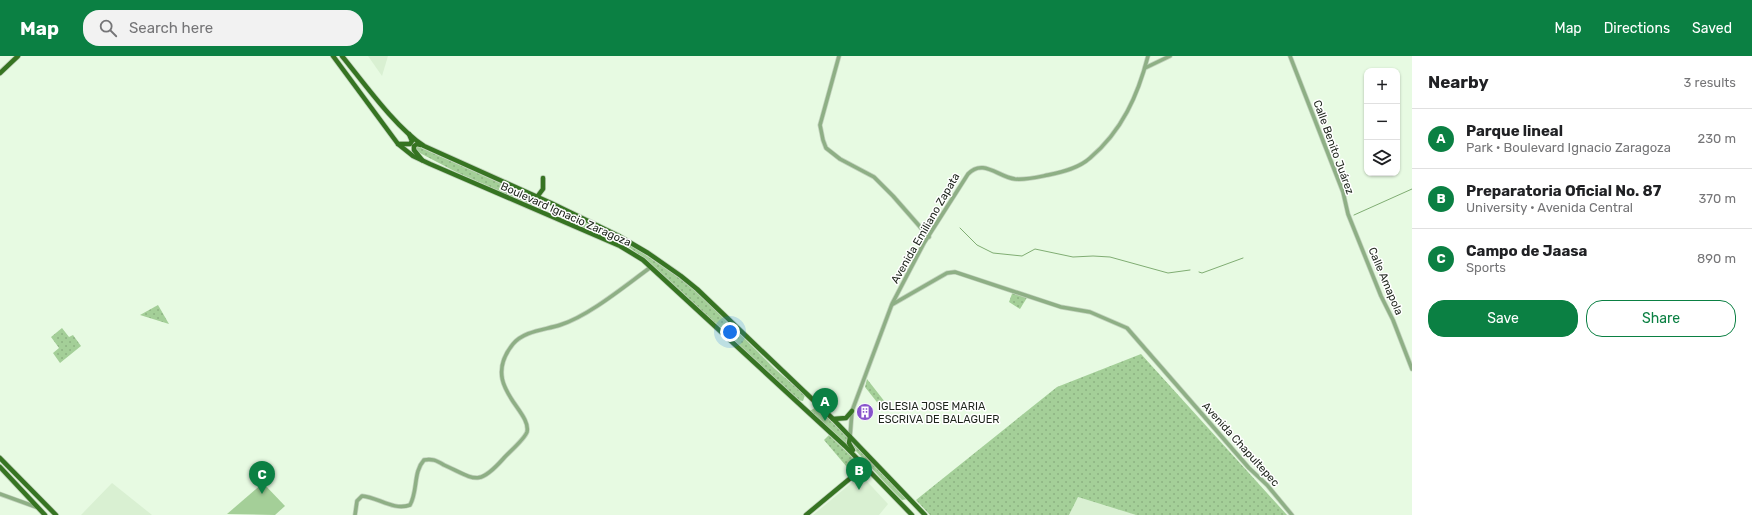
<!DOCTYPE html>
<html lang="en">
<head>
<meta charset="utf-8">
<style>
	body { margin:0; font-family:Rubik,sans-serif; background:#f2f2f2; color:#202124 }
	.controls { position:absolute; right:12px; top:12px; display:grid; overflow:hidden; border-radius:8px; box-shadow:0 1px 3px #0004 }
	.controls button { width:36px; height:36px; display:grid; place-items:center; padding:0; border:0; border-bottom:1px solid #e0e0e0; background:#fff; color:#202124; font:20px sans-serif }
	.you { position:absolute; left:730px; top:276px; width:14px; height:14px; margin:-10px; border:3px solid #fff; border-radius:50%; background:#1a73e8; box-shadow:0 0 0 6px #1a73e833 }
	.badge { display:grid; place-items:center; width:26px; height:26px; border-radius:50%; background:#0b8043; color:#fff; font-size:13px; font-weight:700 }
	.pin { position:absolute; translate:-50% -33px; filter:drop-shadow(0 1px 2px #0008) }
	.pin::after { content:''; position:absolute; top:21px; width:14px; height:12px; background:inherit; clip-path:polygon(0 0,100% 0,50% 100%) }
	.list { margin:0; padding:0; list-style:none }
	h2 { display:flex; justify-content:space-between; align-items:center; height:52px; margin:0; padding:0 16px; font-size:17px }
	h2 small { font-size:13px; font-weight:400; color:#757577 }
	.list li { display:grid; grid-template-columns:26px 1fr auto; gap:12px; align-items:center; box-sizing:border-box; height:60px; padding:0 16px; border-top:1px solid #e0e0e0 }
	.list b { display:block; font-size:15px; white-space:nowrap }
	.list p { margin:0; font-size:13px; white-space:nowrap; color:#757577 }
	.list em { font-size:13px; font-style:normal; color:#757577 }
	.actions { display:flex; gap:8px; padding:12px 16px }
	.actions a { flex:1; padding:9px 0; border:1px solid #0b8043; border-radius:16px; text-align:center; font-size:14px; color:#0b8043 }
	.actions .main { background:#0b8043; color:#fff }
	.icon { flex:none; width:22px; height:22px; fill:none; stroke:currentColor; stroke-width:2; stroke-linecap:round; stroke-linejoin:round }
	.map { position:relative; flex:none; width:1412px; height:459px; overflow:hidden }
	header { display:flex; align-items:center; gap:24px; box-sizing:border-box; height:56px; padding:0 20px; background:#0b8043; color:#fff }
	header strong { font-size:19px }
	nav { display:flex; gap:22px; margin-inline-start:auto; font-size:14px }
	.search { width:280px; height:36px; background:#f2f2f2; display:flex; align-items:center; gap:10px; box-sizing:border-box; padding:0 14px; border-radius:16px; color:#757577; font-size:15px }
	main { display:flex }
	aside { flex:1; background:#fff }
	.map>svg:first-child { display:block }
	.built { fill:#d9f0d2 }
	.grass { fill:url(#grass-dots) }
	.garden { fill:#a4cf98 }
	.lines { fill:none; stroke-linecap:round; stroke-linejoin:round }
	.stream { stroke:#80ad73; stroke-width:1 }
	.minor-casing { stroke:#c3d3be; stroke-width:5 }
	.major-casing { stroke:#c3d3be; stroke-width:6 }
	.minor { stroke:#8eaf85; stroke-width:3.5 }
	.major { stroke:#367422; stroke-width:4.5 }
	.labels { text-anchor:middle; stroke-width:3; stroke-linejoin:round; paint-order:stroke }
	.street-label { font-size:11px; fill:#1d241b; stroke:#fff }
	.poi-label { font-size:11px; fill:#1d241b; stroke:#fff; text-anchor:start }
</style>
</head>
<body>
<header>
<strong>Map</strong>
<div class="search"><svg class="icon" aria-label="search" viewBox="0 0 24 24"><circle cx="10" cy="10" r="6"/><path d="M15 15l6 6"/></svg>Search here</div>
<nav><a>Map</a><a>Directions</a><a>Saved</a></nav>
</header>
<main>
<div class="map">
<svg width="1412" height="459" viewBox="0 0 1412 459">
	<defs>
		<pattern id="grass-dots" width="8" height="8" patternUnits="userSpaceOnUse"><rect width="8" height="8" fill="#a4cf98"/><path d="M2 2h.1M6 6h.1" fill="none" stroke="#8db282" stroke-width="1.8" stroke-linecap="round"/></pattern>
	</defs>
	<rect width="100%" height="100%" fill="#e7fae2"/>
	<g class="built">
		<path d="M 368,0 L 388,0 L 382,20 Z"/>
		<path d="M 861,419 L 888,448 L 879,459 L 813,459 Z"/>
		<path d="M 112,427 L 152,459 L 81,459 Z"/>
		<path d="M 1078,441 L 1136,459 L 1069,459 Z"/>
	</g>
	<g class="grass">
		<path d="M 417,90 L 541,145 L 545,147 L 547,153 L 542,154 L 536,151 L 458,117 L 416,95 Z"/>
		<path d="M 556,152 L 595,169 L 640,195 L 659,208 L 668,211 L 687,225 L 775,313 L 805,339 L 803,345 L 797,344 L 641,200 L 630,192 L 562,162 L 555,156 Z"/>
		<path d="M 1013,235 L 1028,240 L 1020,253 L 1009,246 Z"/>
		<path d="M 158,249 L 169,268 L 140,259 Z"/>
		<path d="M 62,272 L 69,281 L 73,279 L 81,290 L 60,307 L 53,297 L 59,292 L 51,281 Z"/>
		<path d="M 1141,298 L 1287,459 L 1136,459 L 1078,441 L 1069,459 L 930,459 L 916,444 L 1057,331 Z"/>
		<path d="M 867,323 L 885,346 L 880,350 L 865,331 Z"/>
		<path d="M 816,351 L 848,381 L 846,389 L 810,355 Z"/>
		<path d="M 829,379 L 859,408 L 852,417 L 824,384 Z"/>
		<path d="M 851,384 L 908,443 L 902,444 C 884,427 869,408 852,391 L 850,387 Z"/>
	</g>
	<path class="garden" d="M 263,427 L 285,450 L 275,459 L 227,458 Z"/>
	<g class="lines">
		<g class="stream">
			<path d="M 1354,159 L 1412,133"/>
			<path d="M 960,172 L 977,189 L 993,197 L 1022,200 L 1035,193 L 1073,201 L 1093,200 L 1110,201 L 1168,217 L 1190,214"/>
			<path d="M 1199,216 L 1202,217 L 1243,202"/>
		</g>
		<g class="minor-casing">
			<g id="minor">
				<path d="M 839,0 L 820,69 L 823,84 L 826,92 L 840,103 L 874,121 L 893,140 L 929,181"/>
				<path d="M 1290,0 L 1343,136 L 1348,158 L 1381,240 L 1393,264 L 1412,313"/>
				<path d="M 1145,12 L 1170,0"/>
				<path d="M 893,248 L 947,217 L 955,216 L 1061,251 L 1090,256 L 1127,272 L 1249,412 L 1267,429 L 1292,459"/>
				<path d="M 850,381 L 852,355 L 892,248 L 924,187 L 968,118 C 983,102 998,121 1015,123 C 1026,124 1038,121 1048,119 C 1063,116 1079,112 1090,102 C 1122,75 1138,39 1148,0"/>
				<path d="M 0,438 L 36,451"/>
				<path d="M 355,459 L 357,445 L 362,440 C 378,441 393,455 410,449 C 418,435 413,416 424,404 C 432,402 437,405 444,409 C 475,423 478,431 503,403 C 509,396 524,384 527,376 C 532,354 479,330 513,288 C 524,275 544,274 560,269 C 589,260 626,229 651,211"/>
			</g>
		</g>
		<g class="major-casing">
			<g id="major">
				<path d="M 333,0 L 398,88 L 413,100 L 430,108 L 620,190 L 643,204 L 845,390 L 912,459"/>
				<path d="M 342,0 C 364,27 396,72 424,90 L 551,147 L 619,180 L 648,197 L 681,220 L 697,233 L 833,363 L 925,459"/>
				<path d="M 0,17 L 18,0"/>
				<path d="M 398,88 L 410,88 L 412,85 L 409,78"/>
				<path d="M 421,89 L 417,88 L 414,90 L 414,94 L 422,104"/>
				<path d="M 537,141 L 543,133 L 543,122"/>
				<path d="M 833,363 L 846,362 L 852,355"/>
				<path d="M 850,381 L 849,387 L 853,394"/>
				<path d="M 0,402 L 56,459"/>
				<path d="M 0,411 L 45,459"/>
				<path d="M 806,459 L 865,410"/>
			</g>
		</g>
		<use href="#minor" class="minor"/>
		<use href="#major" class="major"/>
	</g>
	<defs>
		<g id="building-disc" transform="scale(0.9)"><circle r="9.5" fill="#8753cb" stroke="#fff"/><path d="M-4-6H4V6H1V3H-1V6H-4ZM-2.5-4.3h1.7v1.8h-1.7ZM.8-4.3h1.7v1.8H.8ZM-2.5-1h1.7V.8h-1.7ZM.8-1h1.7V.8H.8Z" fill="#fff"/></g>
	</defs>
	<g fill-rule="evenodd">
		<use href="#building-disc" x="865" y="356"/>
	</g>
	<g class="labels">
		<g class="street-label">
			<text transform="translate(1334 91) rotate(70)" y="4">Calle Benito Juárez</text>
			<text transform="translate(566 158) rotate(24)" y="4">Boulevard Ignacio Zaragoza</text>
			<text transform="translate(925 172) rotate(-60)" y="4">Avenida Emiliano Zapata</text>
			<text transform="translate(1386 225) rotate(67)" y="4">Calle Amapola</text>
			<text transform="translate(1241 388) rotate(48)" y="4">Avenida Chapultepec</text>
		</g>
		<g class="poi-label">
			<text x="878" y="354">IGLESIA JOSE MARIA<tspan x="878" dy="13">ESCRIVA DE BALAGUER</tspan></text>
		</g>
	</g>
</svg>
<div class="controls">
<button>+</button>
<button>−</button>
<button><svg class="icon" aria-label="layers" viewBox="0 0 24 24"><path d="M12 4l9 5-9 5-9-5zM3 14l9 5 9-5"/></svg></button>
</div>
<div class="you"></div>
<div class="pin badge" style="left:825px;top:365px">A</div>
<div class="pin badge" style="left:859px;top:434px">B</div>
<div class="pin badge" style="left:262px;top:438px">C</div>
</div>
<aside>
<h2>Nearby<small>3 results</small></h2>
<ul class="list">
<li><span class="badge">A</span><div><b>Parque lineal</b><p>Park · Boulevard Ignacio Zaragoza</p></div><em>230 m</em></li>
<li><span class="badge">B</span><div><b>Preparatoria Oficial No. 87</b><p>University · Avenida Central</p></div><em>370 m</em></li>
<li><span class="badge">C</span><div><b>Campo de Jaasa</b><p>Sports</p></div><em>890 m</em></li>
</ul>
<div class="actions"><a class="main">Save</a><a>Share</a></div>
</aside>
</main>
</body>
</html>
